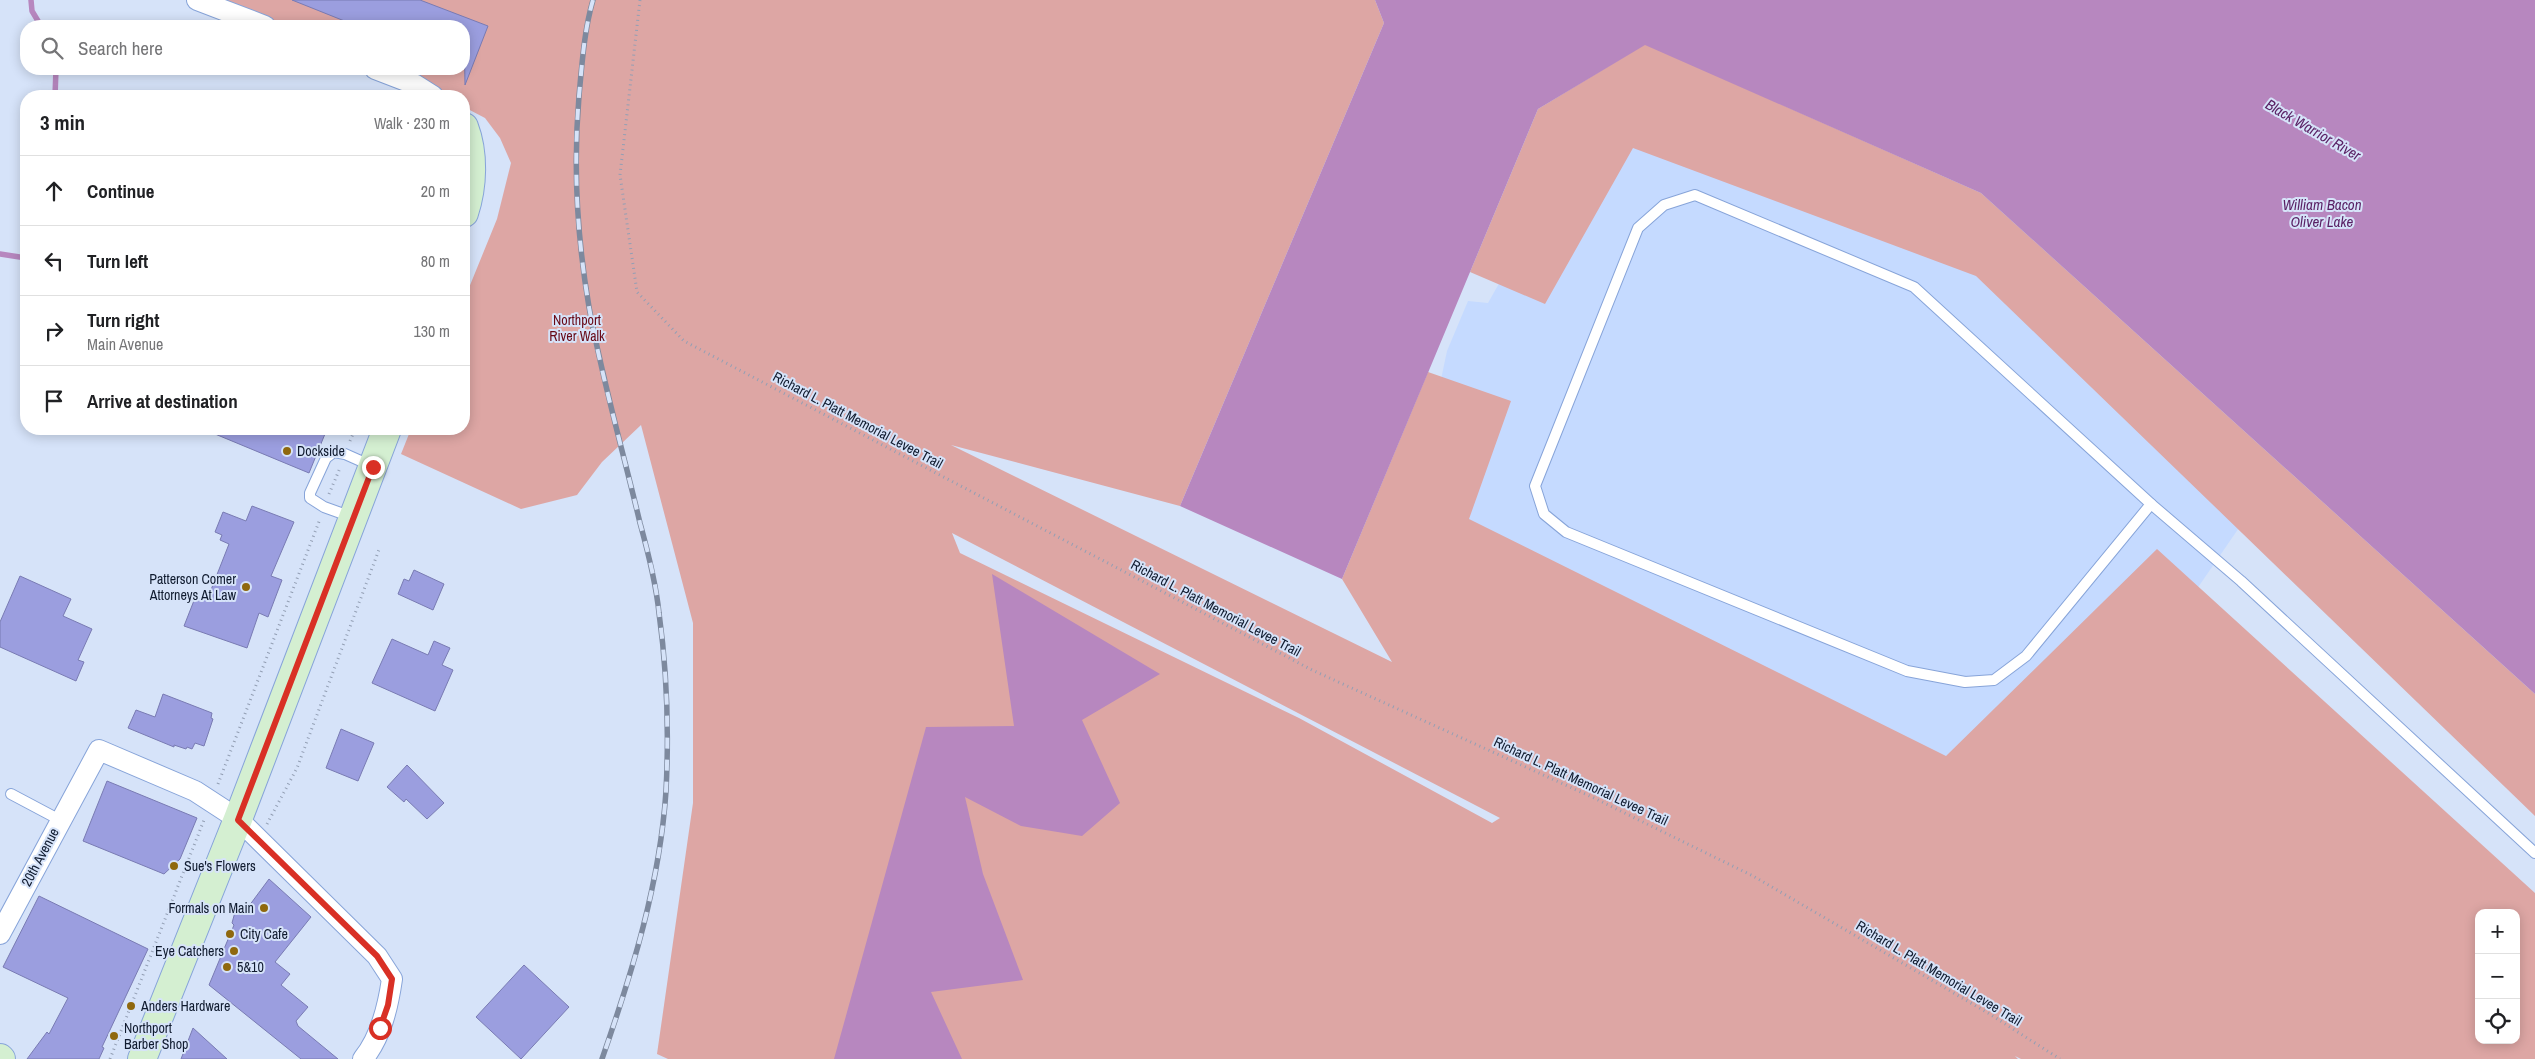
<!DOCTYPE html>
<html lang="en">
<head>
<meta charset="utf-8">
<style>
	body { margin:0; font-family:"Archivo Narrow",sans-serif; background:#f6f6f6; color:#202124 }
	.controls { position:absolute; right:15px; bottom:15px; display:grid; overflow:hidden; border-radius:10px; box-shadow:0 2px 12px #0003 }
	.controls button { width:45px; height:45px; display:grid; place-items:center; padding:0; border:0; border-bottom:1px solid #e0e0e0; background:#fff; color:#202124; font:25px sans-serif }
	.stop { position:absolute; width:15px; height:15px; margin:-11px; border:4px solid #d93025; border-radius:50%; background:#fff }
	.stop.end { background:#d93025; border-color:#fff; box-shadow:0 1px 5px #0008 }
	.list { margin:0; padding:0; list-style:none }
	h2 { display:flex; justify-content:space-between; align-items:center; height:65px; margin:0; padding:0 20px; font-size:21px }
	h2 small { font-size:16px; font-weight:400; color:#757577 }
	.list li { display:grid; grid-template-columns:32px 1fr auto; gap:15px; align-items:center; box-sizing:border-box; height:70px; padding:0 20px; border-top:1px solid #e0e0e0 }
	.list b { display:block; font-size:19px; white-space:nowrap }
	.list p { margin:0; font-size:16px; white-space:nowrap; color:#757577 }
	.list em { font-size:16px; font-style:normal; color:#757577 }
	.icon { flex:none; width:28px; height:28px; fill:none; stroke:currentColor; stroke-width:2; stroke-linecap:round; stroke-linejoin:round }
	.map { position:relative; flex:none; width:2535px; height:1059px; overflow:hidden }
	.search { position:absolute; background:#fff; box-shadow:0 2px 12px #0003; left:20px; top:20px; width:450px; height:55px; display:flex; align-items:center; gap:12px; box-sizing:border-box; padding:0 18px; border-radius:20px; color:#757577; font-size:19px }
	.panel { position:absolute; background:#fff; box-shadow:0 2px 12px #0003; left:20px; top:90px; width:450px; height:345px; border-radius:20px }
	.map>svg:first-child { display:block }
	.built { fill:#c5daff }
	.green { fill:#dda6a4; fill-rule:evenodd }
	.water { fill:#b787bf }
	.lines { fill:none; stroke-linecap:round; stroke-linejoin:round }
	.stream { stroke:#b787bf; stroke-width:5.5 }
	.building { fill:#9b9edf; stroke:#797bb3 }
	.service-casing { stroke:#87a4d9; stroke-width:12 }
	.minor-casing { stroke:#87a4d9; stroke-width:22 }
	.secondary-casing { stroke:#87a4d9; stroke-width:30 }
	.path { stroke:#939fb4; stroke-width:3; stroke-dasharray:1 4; stroke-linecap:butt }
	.service { stroke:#fff; stroke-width:10 }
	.minor { stroke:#fff; stroke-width:20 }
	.secondary { stroke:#d4efd1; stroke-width:28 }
	.rail-casing { stroke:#7d899e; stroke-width:5.5 }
	.rail { stroke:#d6e3f9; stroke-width:4; stroke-dasharray:11; stroke-linecap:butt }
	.route { stroke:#d93025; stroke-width:6 }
	.poi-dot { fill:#8f680e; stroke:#d6e3f9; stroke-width:2 }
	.labels { text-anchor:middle; stroke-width:4; stroke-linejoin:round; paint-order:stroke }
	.park-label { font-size:14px; fill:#670816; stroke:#d6e3f9 }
	.street-label { font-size:14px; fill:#101b2f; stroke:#d6e3f9 }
	.poi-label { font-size:14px; fill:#101b2f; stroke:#d6e3f9; text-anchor:start }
	.water-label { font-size:15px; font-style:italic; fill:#591f63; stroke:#d6e3f9 }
</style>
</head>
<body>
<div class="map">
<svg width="2535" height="1059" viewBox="0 0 2535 1059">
	<rect width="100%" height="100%" fill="#d6e3f9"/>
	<path class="built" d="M 1581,103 L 1995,189 L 2265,490 L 2009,862 L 1400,511 L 1428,441 L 1447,351 L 1468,301 L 1488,303 L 1501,280 Z"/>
	<g class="green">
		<path d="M 214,0 L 1375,0 L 1384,23 L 1180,506 L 951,445 L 1392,662 L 1342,579 L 1428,372 L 1511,401 L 1469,519 L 1946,756 L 2157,549 L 2535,893 L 2535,1059 L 2021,1059 L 2015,1056 L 2018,1059 L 668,1059 L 657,1054 L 693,803 L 693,623 L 641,425 L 602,462 L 577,495 L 521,509 L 401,454 L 411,429 L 464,429 L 464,300 L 497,219 L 511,163 L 500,138 L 485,118 L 464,107 L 464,96 L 443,96 L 390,69 L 464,69 L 464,26 L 283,26 ZM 952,533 L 1500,818 L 1492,823 L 1299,718 L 960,553 ZM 2479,913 L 2516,913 L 2516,1040 L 2479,1040 Z"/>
		<path d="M 1645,44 L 1981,193 L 2535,694 L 2535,816 L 1976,276 L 1633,148 L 1545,304 L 1470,272 L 1538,109 Z"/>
	</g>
	<g class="water">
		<path d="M 1375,0 L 2535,0 L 2535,694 L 1981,193 L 1645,45 L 1538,109 L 1342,579 L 1180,506 L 1384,23 Z"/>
		<path d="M 992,574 L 1160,674 L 1082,720 L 1120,803 L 1082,836 L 1021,826 L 965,797 L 983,874 L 1023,980 L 931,992 L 962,1059 L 834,1059 L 926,727 L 1014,726 Z"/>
	</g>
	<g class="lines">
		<g class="stream">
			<path d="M 31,0 L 32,11 L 41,26"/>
			<path d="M 55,96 L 56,69"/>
			<path d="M 0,254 L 26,258"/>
		</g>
	</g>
	<g class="building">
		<path d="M 292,0 L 420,0 L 488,26 L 465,85 L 464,26 L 357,26 Z"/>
		<path d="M 203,429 L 327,429 L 309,473 Z"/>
		<path d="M 252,506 L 294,522 L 271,576 L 282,580 L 268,617 L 259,613 L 247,648 L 184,626 L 195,598 L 207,600 L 229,544 L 220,540 L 222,535 L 215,532 L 223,512 L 246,521 Z"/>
		<path d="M 414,570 L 444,584 L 433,610 L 398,594 L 404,579 L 409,581 Z"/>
		<path d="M 20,576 L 71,599 L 63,616 L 92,629 L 78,660 L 84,662 L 76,681 L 0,647 L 0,622 Z"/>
		<path d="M 392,639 L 428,655 L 434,641 L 450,648 L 442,665 L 453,670 L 435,711 L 372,683 Z"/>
		<path d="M 163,694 L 212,713 L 211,718 L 213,719 L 204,746 L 195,743 L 192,749 L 187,747 L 186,749 L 174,745 L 174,747 L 128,728 L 136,710 L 155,717 Z"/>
		<path d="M 341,729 L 374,743 L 358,781 L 326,768 Z"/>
		<path d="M 407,765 L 444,803 L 427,819 L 406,799 L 404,802 L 387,787 Z"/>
		<path d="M 107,781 L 197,818 L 180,859 L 164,874 L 83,841 Z"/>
		<path d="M 269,879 L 311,917 L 275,962 L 290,974 L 281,985 L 308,1007 L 296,1021 L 298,1026 L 338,1059 L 301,1059 L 209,985 L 234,925 L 232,923 L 235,912 L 246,910 Z"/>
		<path d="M 39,896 L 148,949 L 102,1047 L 104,1048 L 99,1059 L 27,1059 L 47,1032 L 49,1034 L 68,998 L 3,967 Z"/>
		<path d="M 524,965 L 569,1007 L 521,1059 L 476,1017 Z"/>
		<path d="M 193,1028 L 227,1059 L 181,1059 Z"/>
	</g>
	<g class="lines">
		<g class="service-casing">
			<g id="service">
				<path d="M 1695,195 L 1914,287 L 2151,504 L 2026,656 L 1994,680 L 1965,682 L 1907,671 L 1566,532 L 1544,514 L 1535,486 L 1638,228 L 1664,205 Z"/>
				<path d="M 2151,504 L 2241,581 L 2535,853"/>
				<path d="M 352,517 L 324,507 L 310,498 L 310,493 L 326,458 L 334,452 L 345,454 L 372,466"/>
				<path d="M 11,794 L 60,820"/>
			</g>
		</g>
		<g class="minor-casing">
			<g id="minor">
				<path d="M 197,0 L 265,26"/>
				<path d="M 375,69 L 414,84 L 433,96"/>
				<path d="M 0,934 L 99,750 L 195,791 L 238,819 L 377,956 L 392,979 C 388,1007 381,1037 363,1059"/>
			</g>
		</g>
		<g class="secondary-casing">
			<g id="secondary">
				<path d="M 464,127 C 474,153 473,186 464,213"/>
				<path d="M 0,1058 L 1,1059"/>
				<path d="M 142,1059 L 238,819 L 387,429"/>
			</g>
		</g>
		<g class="path">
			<path d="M 640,0 L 620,175 L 637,292 L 684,341 L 1312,670 L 1594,798 L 1753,876 L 1988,1013 L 2060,1059"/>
			<path d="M 350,441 L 355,429"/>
			<path d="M 329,494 L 340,468"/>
			<path d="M 218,784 L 320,519"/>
			<path d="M 267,824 L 297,768 L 380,547"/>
			<path d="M 110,1059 L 204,820"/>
		</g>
		<use href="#service" class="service"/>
		<use href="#minor" class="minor"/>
		<use href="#secondary" class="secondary"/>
		<g class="rail-casing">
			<path id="rail" d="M 593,0 C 584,31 582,64 579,96 C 573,167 577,237 589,307 C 602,379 623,451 640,523 C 648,552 656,583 659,613 C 667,671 669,732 666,791 C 660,883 632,973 602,1059"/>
		</g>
		<use href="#rail" class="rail"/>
	</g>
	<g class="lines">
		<path class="route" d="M 373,467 L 238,820 L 377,956 L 392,979 L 388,1005 L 380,1028"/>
	</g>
	<g class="poi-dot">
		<circle cx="287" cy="451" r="5"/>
		<circle cx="246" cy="587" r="5"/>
		<circle cx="174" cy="866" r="5"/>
		<circle cx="264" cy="908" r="5"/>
		<circle cx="230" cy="934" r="5"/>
		<circle cx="234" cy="951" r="5"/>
		<circle cx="227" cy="967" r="5"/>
		<circle cx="131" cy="1006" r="5"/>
		<circle cx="114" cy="1036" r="5"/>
	</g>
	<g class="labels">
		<g class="park-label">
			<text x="577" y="325">Northport<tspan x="577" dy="16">River Walk</tspan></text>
		</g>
		<g class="street-label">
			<text transform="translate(858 420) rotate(28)" y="5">Richard L. Platt Memorial Levee Trail</text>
			<text transform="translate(1216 608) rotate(28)" y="5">Richard L. Platt Memorial Levee Trail</text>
			<text transform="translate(1581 781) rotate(25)" y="5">Richard L. Platt Memorial Levee Trail</text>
			<text transform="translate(40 857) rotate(-62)" y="5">20th Avenue</text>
			<text transform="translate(1939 973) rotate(31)" y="5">Richard L. Platt Memorial Levee Trail</text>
		</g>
		<g class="poi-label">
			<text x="297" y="456">Dockside</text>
			<text x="236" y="584" text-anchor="end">Patterson Comer<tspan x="236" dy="16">Attorneys At Law</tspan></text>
			<text x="184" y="871">Sue's Flowers</text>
			<text x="254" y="913" text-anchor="end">Formals on Main</text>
			<text x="240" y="939">City Cafe</text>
			<text x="224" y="956" text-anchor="end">Eye Catchers</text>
			<text x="237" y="972">5&amp;10</text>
			<text x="141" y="1011">Anders Hardware</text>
			<text x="124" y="1033">Northport<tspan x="124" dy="16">Barber Shop</tspan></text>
		</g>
		<g class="water-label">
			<text transform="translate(2313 130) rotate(30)" y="5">Black Warrior River</text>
			<text x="2322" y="210">William Bacon<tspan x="2322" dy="17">Oliver Lake</tspan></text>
		</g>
	</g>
</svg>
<div class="controls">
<button>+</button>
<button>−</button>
<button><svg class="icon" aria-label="locate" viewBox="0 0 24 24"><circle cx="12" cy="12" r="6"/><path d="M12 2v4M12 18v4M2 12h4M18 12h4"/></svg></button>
</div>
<div class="stop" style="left:380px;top:1028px"></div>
<div class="stop end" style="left:373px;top:467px"></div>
<div class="search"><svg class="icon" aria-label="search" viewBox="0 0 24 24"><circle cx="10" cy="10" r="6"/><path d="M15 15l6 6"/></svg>Search here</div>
<section class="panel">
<h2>3 min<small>Walk · 230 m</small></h2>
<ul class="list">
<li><svg class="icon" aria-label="ahead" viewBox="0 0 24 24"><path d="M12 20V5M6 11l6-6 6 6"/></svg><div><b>Continue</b></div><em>20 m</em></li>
<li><svg class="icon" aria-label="left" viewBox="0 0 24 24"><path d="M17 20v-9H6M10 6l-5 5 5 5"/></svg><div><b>Turn left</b></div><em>80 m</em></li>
<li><svg class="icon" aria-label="right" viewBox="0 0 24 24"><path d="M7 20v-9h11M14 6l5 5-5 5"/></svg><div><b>Turn right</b><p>Main Avenue</p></div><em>130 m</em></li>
<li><svg class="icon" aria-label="arrive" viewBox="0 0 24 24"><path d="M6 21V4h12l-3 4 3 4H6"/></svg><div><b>Arrive at destination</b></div></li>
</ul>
</section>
</div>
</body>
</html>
